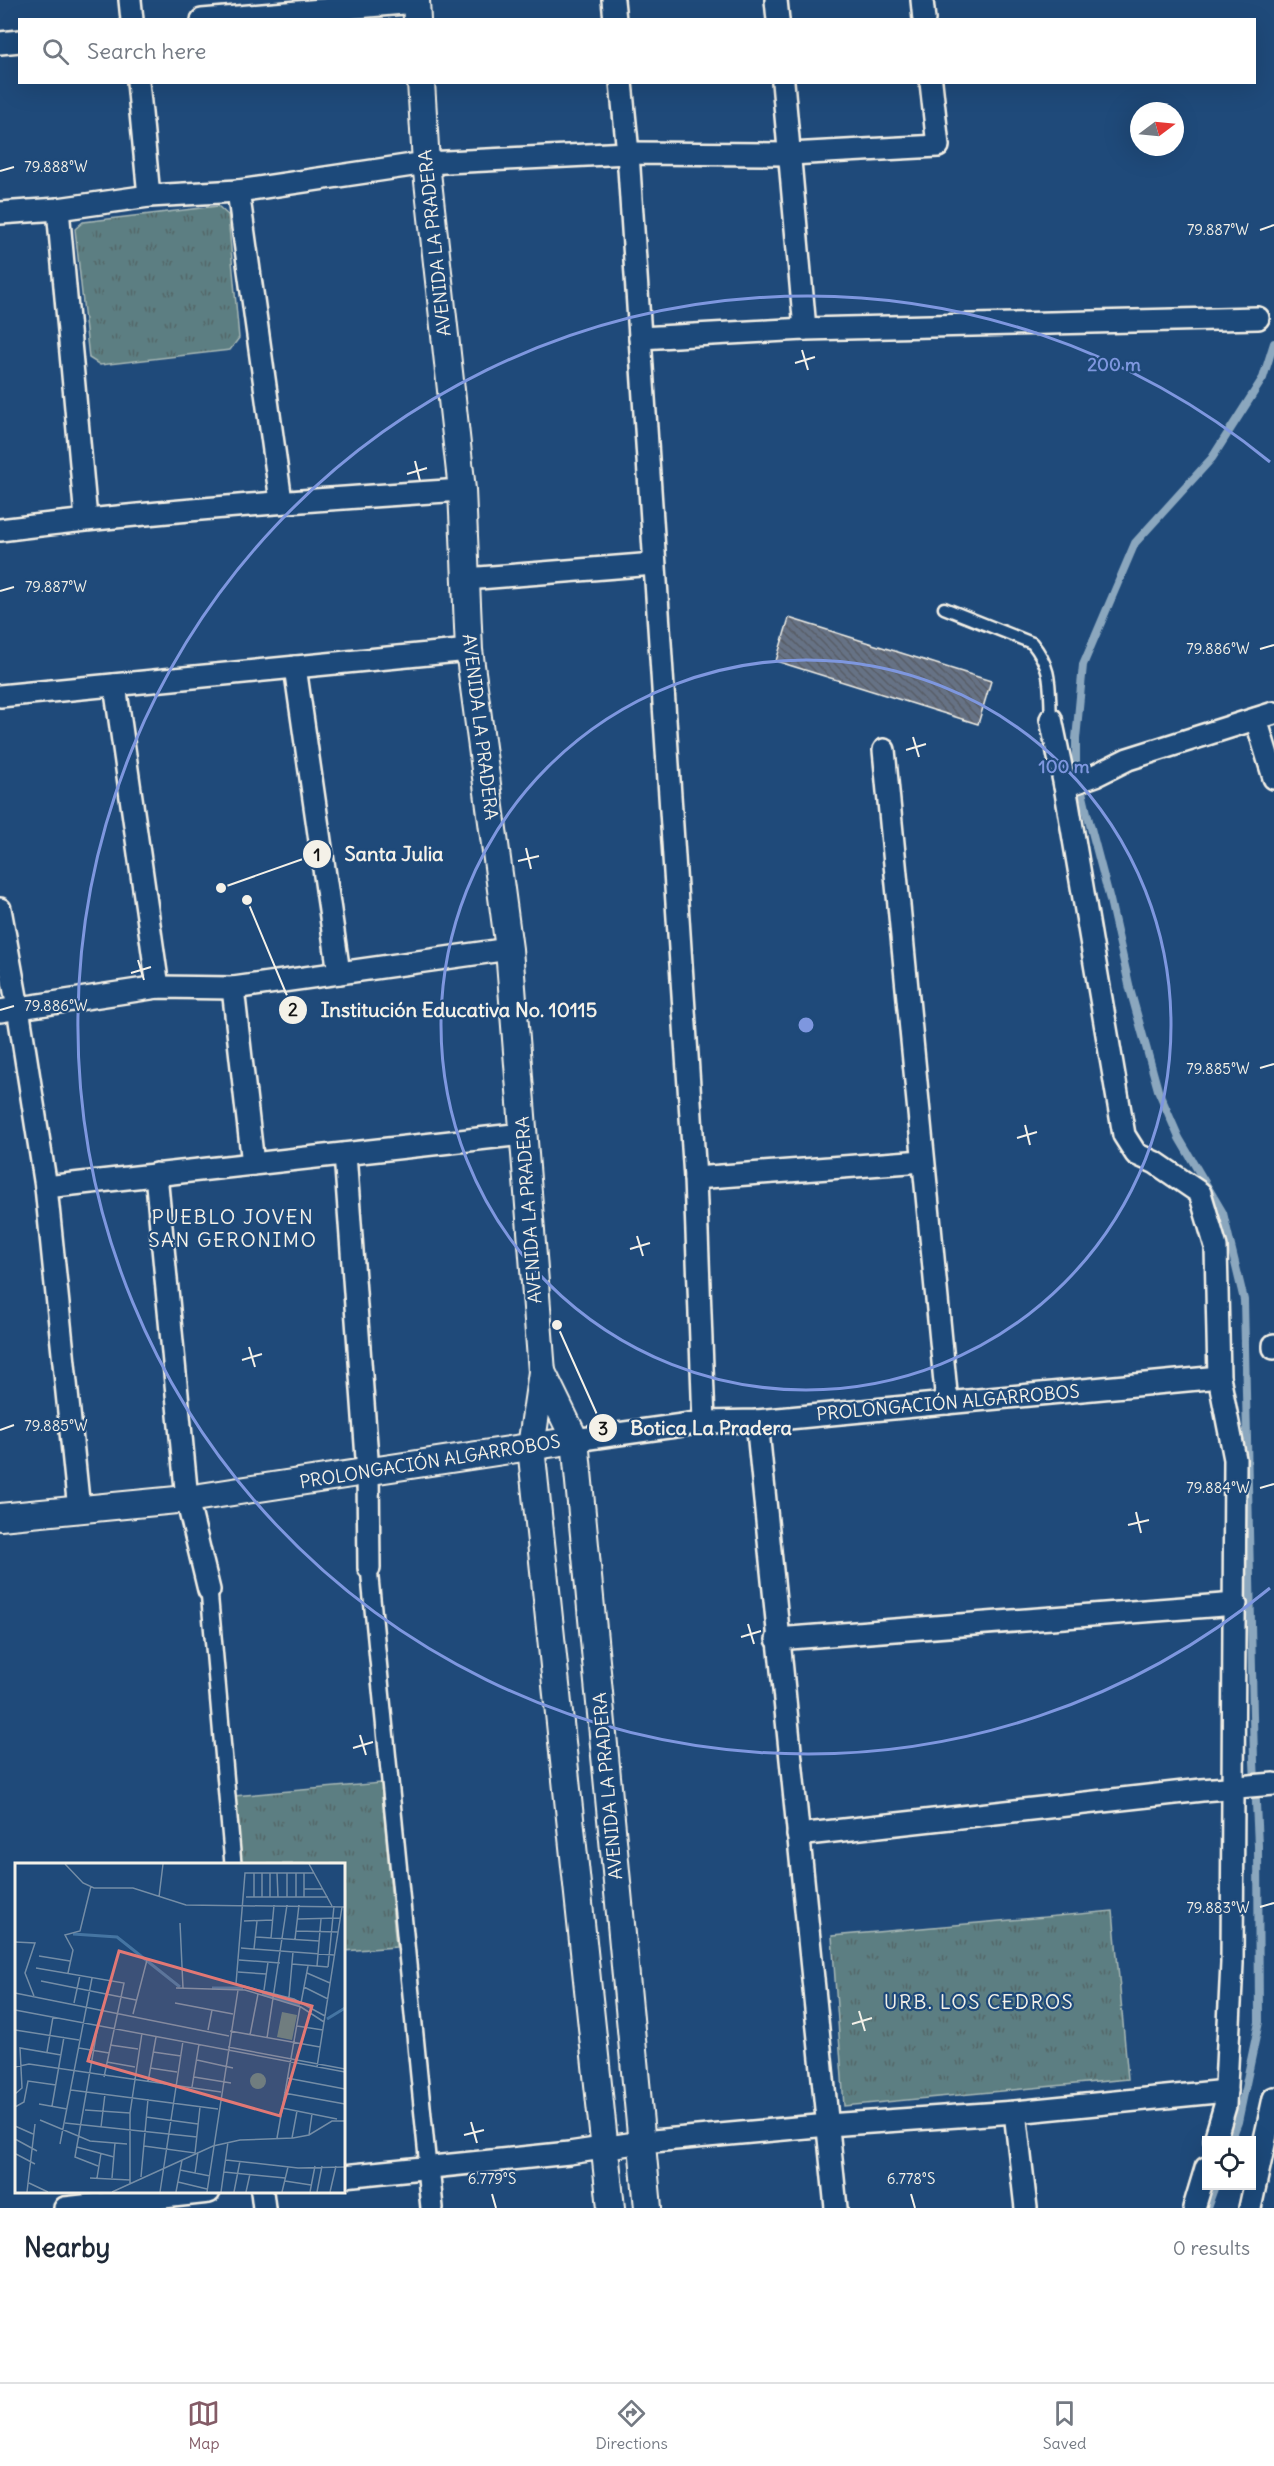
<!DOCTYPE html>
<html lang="en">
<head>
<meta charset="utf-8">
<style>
	body { margin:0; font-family:Delius,sans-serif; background:#f2f2f3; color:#1f2937 }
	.controls { position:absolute; right:18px; bottom:18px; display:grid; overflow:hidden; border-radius:0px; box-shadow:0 6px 24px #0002 }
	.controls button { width:54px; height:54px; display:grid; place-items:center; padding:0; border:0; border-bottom:2px solid #e0e1e3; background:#fff; color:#1f2937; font:30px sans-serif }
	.compass { position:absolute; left:1130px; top:102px; width:54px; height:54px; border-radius:50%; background:#fff; box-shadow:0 6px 24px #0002; rotate:74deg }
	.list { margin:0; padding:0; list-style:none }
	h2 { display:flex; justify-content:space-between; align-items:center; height:78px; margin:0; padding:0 24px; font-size:26px }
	h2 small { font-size:20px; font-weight:400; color:#747a83 }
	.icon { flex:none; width:33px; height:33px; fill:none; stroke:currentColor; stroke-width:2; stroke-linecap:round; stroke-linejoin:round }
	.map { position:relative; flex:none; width:1274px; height:2208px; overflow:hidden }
	.search { position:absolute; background:#fff; box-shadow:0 6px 24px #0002; left:18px; right:18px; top:18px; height:66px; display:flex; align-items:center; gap:15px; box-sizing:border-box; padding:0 21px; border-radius:0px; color:#747a83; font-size:22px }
	.sheet { height:174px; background:#fff }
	nav { display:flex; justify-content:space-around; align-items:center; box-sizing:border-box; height:84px; border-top:2px solid #e0e1e3; background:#fff; font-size:16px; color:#747a83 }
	nav a { display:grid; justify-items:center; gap:3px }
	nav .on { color:#845c67 }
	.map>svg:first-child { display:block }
	.grass { fill:url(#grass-tufts); stroke:#a8b8b5; stroke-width:1.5 }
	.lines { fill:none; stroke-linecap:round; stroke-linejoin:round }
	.stream { stroke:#8ba7be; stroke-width:8 }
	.building { fill:url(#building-back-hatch); stroke:#f4f1e8; stroke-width:1.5 }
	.service-casing { stroke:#f4f1e8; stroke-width:15 }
	.pedestrian-casing { stroke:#f4f1e8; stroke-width:20 }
	.minor-casing { stroke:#f4f1e8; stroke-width:26 }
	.tertiary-casing { stroke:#f4f1e8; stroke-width:30 }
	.service { stroke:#1f4a7a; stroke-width:10 }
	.pedestrian { stroke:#1f4a7a; stroke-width:15 }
	.minor { stroke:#1f4a7a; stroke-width:21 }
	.tertiary { stroke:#1f4a7a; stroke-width:26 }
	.ticks { fill:none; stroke:#f4f1e8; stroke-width:2 }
	.ring { fill:none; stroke:#7e97df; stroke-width:3 }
	.labels { text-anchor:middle; stroke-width:4.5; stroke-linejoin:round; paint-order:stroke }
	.street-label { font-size:18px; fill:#f4f1e8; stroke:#1f4a7a }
	.neighbourhood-label { font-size:20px; letter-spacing:1.5px; fill:#f4f1e8; stroke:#1f4a7a }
	.inset-river { fill:none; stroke:#4575a2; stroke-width:3 }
	.inset-road { fill:none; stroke:#748da6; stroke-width:1.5 }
	.view { fill:#e27875; fill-opacity:0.15; stroke:#e27875; stroke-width:3 }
	.inset-edge { fill:none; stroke:#f4f1e8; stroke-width:3 }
	.ticks-label { font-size:15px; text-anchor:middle; fill:#f4f1e8; stroke:#1f4a7a; stroke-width:4.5; stroke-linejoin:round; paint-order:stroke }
	.centre { fill:#7e97df; stroke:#1f4a7a; stroke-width:3 }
	.ring-label { font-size:18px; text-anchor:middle; font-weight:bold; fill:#7e97df; stroke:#1f4a7a; stroke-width:4.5; stroke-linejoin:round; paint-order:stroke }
	.leader { fill:none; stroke:#f4f1e8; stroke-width:2 }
	.callout-dot { fill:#f4f1e8; stroke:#1f4a7a; stroke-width:2 }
	.mark-label { font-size:18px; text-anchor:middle; font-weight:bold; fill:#111 }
	.callout-label { font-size:20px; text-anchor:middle; font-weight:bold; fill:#f4f1e8; stroke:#1f4a7a; stroke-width:4.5; stroke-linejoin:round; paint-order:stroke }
</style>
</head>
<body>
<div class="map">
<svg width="1274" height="2208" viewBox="0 0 1274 2208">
	<defs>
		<pattern id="grass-tufts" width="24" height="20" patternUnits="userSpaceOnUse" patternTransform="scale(1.5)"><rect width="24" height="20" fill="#5c7e82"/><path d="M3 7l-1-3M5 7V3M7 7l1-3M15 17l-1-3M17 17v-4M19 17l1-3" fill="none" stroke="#536667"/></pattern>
		<pattern id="building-back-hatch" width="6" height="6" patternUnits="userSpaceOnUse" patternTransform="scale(1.5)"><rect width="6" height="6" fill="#667285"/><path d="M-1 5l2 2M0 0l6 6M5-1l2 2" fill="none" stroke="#585d66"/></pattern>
	</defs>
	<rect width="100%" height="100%" fill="#1f4a7a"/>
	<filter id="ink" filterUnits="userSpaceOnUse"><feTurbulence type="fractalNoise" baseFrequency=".0167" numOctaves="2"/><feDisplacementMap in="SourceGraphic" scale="12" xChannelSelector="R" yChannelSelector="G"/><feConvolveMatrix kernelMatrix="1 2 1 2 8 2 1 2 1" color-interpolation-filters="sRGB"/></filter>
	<g filter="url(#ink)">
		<g class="grass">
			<path d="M 218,206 L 228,215 L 239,338 L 230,350 L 100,365 L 89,358 L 75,229 L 83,222 Z"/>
			<path d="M 381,1783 L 396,1947 L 344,1951 L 344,1864 L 240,1864 L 234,1796 Z"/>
			<path d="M 1113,1911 L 1128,2079 L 844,2106 L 832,1936 Z"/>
		</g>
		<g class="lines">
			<g class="stream">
				<path d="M 1231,2140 L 1238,2122 L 1259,2022 L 1258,1845 L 1254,1761 L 1244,1300 L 1223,1213 L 1179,1138 L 1158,1090 L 1130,989 L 1110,900 L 1087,813 L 1076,766 L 1076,739 L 1083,665 L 1135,543 L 1212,458 L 1263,378 L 1274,343"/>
				<path d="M 1207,2208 L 1215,2186"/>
			</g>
		</g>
		<path class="building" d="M 789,618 L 991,681 L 978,724 L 776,661 Z"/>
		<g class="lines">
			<g class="service-casing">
				<path id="service" d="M 944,608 L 1032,643 C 1053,669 1049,687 1051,719"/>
			</g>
			<g class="pedestrian-casing">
				<g id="pedestrian">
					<path d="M 369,1568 L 428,2167"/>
					<path d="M 209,1590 L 233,1864"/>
				</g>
			</g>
			<g class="minor-casing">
				<g id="minor">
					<path d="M 130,0 L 132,20"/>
					<path d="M 613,0 L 615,20"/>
					<path d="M 776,0 L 778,20"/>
					<path d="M 922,0 L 924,20"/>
					<path d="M 202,20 L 416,2"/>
					<path d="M 0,43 L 20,41"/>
					<path d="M 138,82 L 149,196"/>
					<path d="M 621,82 L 628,153 L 695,1178 L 704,1422"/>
					<path d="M 783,82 L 805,329"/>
					<path d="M 238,191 L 281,501"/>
					<path d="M 58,209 L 86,519"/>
					<path d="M 0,213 L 58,209 L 149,196 L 238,191 L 426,163 L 628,153 L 790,154 L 938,146 L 931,82"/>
					<path d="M 640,338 L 805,329 L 1258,318"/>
					<path d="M 0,530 C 153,511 307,500 462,490"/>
					<path d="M 466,579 L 654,564"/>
					<path d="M 295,667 L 339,973"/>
					<path d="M 115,685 L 158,987"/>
					<path d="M 0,696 L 469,650"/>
					<path d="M 1051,719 L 1065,786 L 1124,1135 L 1136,1154 L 1156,1163 L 1200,1193 L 1216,1247 L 1219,1377 L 1235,1459 L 1232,1963 L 1225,2106 L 1215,2140"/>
					<path d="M 1256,719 L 1274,778"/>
					<path d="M 884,750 L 947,1403"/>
					<path d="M 1065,786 L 1096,775 L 1128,759 L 1274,713"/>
					<path d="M 0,909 L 18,1008 L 46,1187 L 79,1510"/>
					<path d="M 233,988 L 253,1164"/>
					<path d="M 0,1011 L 158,987 L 233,988 L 509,949"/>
					<path d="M 345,1154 L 368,1472 L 369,1568"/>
					<path d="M 156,1174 L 187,1499 L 209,1590"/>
					<path d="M 695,1178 L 923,1161"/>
					<path d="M 46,1187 L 523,1134"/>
					<path d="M 1274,1345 L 1274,1348"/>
					<path d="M 757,1421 L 836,2208"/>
					<path d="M 575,1440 L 704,1422 L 757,1421 L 1219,1377"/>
					<path d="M 777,1639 L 1236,1604"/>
					<path d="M 798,1835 L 1202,1790 L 1274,1784"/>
					<path d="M 1015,2112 L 1026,2208"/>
					<path d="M 428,2167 L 432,2208"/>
					<path d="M 344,2176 L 569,2153 L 642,2142 L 828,2125 L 1015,2112 L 1226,2091"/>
					<path d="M 262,2192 L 264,2208"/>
					<path d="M 65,2208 L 209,2192"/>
					<path d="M 1194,2208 L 1206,2168"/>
					<path d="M 1250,2208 L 1274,2098"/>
				</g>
			</g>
			<g class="tertiary-casing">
				<g id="tertiary">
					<path d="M 416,0 L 417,20"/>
					<path d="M 421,82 L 426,163 L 462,490 L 469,650 L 509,949 L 542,1372 L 531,1447 L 611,2208"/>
					<path d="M 542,1372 L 575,1440 L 648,2208"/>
					<path d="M 0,1517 L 187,1499 L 575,1440"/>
				</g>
			</g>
			<use href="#service" class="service"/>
			<use href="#pedestrian" class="pedestrian"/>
			<use href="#minor" class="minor"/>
			<use href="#tertiary" class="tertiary"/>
		</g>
	</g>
	<path class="ticks" d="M 0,171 L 14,167M 1260,230 L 1274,225M 802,350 L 808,370M 795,363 L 815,357M 415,461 L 420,481M 407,474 L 427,468M 0,591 L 14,587M 1260,649 L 1274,645M 913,737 L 919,757M 906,750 L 926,744M 526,848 L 531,869M 518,861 L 539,856M 138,960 L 144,980M 131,973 L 151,967M 0,1010 L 14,1006M 1260,1068 L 1274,1064M 1025,1125 L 1030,1145M 1017,1138 L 1037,1132M 637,1236 L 643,1256M 630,1249 L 650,1243M 249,1347 L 255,1367M 242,1360 L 262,1354M 0,1430 L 14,1425M 1260,1488 L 1274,1484M 1136,1512 L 1141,1533M 1128,1525 L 1149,1520M 748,1624 L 754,1644M 741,1637 L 761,1631M 360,1735 L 366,1755M 353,1748 L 373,1742M 1260,1907 L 1274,1903M 859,2011 L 865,2031M 852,2024 L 872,2018M 471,2122 L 477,2143M 464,2135 L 484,2130M 492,2194 L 496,2208M 911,2194 L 915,2208"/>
	<g class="ring">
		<circle cx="806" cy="1025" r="365"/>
		<path d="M1270 1588A729 729 0 1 1 1270 462"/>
	</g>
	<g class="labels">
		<g class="street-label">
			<text transform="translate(435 243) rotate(-96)" y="6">AVENIDA LA PRADERA</text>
			<text transform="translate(480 727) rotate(83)" y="6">AVENIDA LA PRADERA</text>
			<text transform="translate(529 1210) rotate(-94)" y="6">AVENIDA LA PRADERA</text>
			<text transform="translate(948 1403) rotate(-5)" y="6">PROLONGACIÓN ALGARROBOS</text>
			<text transform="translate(430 1462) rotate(-9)" y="6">PROLONGACIÓN ALGARROBOS</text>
			<text transform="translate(608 1786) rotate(-95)" y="6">AVENIDA LA PRADERA</text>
		</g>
		<g class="neighbourhood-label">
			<text x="233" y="1224">PUEBLO JOVEN<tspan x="233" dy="23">SAN GERONIMO</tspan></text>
			<text x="979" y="2009">URB. LOS CEDROS</text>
		</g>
	</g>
	<g transform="translate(15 1863)">
		<rect width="330" height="330" fill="#1f4a7a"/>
		<path d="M 267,149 L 282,152 L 277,177 L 262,174 ZM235 218a8 8 0 1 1 16 0a8 8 0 1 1-16 0Z" fill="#5c7e82"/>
		<path class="inset-river" d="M 58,71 L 102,74 L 165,124M 197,125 L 228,125M 247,131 L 285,142M 312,156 L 330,145"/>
		<path class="inset-road" d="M 50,1 L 68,20 L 79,25 L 118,25 L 171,42 L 330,44M 294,1 L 317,43M 255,10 L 255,34M 262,10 L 263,34M 289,10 L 289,34M 299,10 L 230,10 L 221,121 L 279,136 L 310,153M 289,26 L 308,26M 144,34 L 148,1M 231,34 L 313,34M 239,34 L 239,10M 247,34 L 247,10M 272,34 L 272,10M 281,34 L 281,10M 283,56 L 325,55M 229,58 L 257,57M 165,60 L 168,125M 281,68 L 323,69M 241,74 L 304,78M 256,75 L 259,42M 280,76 L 284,42M 0,79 L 20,80 L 10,110 L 19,133M 226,85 L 319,92M 239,86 L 242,58M 24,93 L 55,98M 224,97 L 265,100M 277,101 L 313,104M 302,103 L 306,56M 313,104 L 319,43M 21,105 L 109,120 L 89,214M 223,109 L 251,111M 53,110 L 58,87 L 50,72 L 65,68 L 76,23M 292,110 L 315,120M 26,118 L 121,137M 289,124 L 313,136M 161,125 L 230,127 L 286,144 L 309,159M 249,127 L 253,99M 0,130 L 214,173M 274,134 L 278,89M 59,140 L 65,112M 160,140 L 218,151M 286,140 L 293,103M 0,147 L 330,209M 118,151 L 132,97M 282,163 L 308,167M 0,167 L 64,177M 193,167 L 197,147M 215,168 L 305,184M 235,172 L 243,131M 252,175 L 272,42M 95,182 L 123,186M 213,184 L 330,206M 64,185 L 94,190M 32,189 L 38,154M 138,189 L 166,193M 182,197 L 218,205M 92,199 L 120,204M 0,204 L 14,201 L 206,229M 302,204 L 327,44M 135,205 L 162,209M 179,214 L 216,220M 272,215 L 330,226M 133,219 L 141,174M 177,224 L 184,181M 56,227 L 203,246M 269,230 L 330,241M 0,231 L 7,225 L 5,185 L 46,192M 24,241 L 52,246M 37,243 L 49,174M 0,244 L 9,239 L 13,218 L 41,222M 267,245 L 322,256M 70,247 L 115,250M 131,254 L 183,261M 25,257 L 75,278 L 112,281M 50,260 L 182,274M 0,263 L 18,271M 86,264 L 90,231M 294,272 L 297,251M 262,275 L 285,144M 277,275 L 282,248M 0,276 L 22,288M 45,281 L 77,115M 129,283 L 180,290 L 185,244M 62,284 L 99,294M 1,291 L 20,301M 211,297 L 283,305 L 330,304M 83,303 L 60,294 L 83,162M 165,307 L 195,313M 209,309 L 270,315M 180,310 L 183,289M 126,314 L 133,236M 75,315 L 115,317M 82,315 L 86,290M 97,315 L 100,280M 270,318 L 296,322M 163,319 L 192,326M 14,320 L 33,329M 115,320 L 115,250 L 127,170M 12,329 L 20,261M 97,329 L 198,283 L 225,277 L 278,275 L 294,272 L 317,258 L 330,258M 145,329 L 168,178M 161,329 L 167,297M 192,329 L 223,127M 206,329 L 213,279M 219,329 L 225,298M 231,329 L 235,311M 267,329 L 273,304M 295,329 L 300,303M 302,329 L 307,303M 315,329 L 321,303"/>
		<path class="view" d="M 104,88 L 297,143 L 265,253 L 73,198 Z"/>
		<rect width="330" height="330" class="inset-edge"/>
	</g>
	<g class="ticks-label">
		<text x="56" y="172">79.888°W</text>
		<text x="1218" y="235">79.887°W</text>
		<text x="56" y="592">79.887°W</text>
		<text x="1218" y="654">79.886°W</text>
		<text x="56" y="1011">79.886°W</text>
		<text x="1218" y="1074">79.885°W</text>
		<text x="56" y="1431">79.885°W</text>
		<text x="1218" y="1493">79.884°W</text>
		<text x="1218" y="1913">79.883°W</text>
		<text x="492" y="2184">6.779°S</text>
		<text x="911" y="2184">6.778°S</text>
	</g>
	<circle cx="806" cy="1025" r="9" class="centre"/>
	<g class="ring-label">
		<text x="1114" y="371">200 m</text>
		<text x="1064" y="773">100 m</text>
	</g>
	<path class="leader" d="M221 888L317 854M247 900L293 1010M557 1325L603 1428"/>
	<g class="callout-dot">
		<circle cx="221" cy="888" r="6"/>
		<circle cx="247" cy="900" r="6"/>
		<circle cx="557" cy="1325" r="6"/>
		<circle cx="317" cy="854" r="15"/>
		<circle cx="293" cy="1010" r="15"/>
		<circle cx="603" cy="1428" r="15"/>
	</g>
	<g class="mark-label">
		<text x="317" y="861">1</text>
		<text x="293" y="1016">2</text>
		<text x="603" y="1435">3</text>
	</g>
	<g class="callout-label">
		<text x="394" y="861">Santa Julia</text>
		<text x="459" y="1017">Institución Educativa No. 10115</text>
		<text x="711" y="1435">Botica La Pradera</text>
	</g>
</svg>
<div class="controls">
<button><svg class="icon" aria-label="locate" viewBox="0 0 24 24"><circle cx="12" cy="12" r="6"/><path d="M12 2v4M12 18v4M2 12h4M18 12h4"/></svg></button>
</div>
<svg class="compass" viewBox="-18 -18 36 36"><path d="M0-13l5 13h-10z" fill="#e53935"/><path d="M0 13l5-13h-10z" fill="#747a83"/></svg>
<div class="search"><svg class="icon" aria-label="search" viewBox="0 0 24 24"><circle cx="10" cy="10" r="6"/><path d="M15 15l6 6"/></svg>Search here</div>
</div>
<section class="sheet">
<h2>Nearby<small>0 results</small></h2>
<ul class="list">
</ul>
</section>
<nav>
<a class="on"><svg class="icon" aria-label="map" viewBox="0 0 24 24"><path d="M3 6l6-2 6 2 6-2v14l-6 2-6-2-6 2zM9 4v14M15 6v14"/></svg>Map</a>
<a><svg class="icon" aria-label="directions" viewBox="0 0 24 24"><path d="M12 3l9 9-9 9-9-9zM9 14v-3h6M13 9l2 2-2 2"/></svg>Directions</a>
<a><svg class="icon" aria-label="saved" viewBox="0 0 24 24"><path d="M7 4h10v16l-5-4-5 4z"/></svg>Saved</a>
</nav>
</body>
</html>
